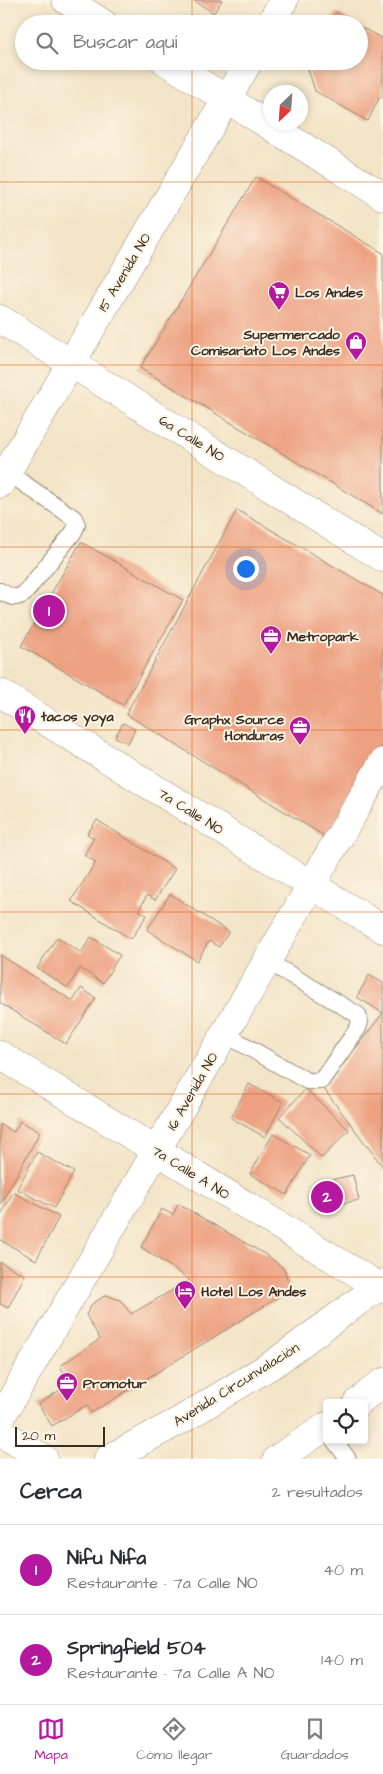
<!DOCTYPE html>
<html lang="es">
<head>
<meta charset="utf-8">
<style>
	body { margin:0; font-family:"Architects Daughter",sans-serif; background:#f2f2f3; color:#2b2b33 }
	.controls { position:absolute; right:15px; bottom:15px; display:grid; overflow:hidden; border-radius:5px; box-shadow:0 2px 8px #0003 }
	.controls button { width:45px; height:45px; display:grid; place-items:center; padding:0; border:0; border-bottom:1px solid #e1e1e2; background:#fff; color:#2b2b33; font:25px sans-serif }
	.compass { position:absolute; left:263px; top:85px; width:45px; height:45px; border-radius:50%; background:#fff; box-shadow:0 2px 8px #0003; rotate:205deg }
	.scale { position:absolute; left:15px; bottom:12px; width:90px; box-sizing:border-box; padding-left:5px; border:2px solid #3b2a1e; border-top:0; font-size:14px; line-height:18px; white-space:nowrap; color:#3b2a1e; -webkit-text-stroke:4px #fcf5e5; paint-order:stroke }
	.you { position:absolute; left:245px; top:568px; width:18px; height:18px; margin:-12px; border:4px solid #fff; border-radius:50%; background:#1a73e8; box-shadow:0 0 0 8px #1a73e833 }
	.badge { display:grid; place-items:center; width:32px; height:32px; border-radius:50%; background:#b5179e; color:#fff; font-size:16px; font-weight:700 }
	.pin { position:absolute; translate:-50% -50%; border:2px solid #fff; box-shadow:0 1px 5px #0006 }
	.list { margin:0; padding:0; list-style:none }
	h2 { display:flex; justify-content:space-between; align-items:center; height:65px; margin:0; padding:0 20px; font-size:21px }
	h2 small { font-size:16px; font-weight:400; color:#7c7c81 }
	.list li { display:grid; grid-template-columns:32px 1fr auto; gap:15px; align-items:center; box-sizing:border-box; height:90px; padding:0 20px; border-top:1px solid #e1e1e2 }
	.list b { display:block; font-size:19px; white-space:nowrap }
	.list p { margin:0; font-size:16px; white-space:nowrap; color:#7c7c81 }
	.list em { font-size:16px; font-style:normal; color:#7c7c81 }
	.icon { flex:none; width:28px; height:28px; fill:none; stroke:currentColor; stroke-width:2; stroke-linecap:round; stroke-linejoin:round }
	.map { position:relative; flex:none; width:383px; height:1459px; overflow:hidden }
	.search { position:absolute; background:#fff; box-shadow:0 2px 8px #0003; left:15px; right:15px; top:15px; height:55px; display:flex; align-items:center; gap:12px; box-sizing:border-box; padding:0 18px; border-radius:28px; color:#7c7c81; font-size:19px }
	.sheet { height:245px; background:#fff }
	nav { display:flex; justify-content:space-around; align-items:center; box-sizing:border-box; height:70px; border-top:1px solid #e1e1e2; background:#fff; font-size:14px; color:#7c7c81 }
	nav a { display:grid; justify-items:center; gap:2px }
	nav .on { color:#b5179e }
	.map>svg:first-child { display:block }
	.building { fill:#eda181 }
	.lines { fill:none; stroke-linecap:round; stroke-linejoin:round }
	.lane-casing { stroke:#978772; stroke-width:18 }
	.street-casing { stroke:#978772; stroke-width:29 }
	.secondary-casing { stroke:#978772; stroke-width:29 }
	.highway-casing { stroke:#978772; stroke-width:29 }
	.lane { stroke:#fff; stroke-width:16 }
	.street { stroke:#fff; stroke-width:28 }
	.secondary { stroke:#fff; stroke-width:28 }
	.highway { stroke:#fff; stroke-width:28 }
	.grid { fill:none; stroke:#df570d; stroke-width:1; stroke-opacity:0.55 }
	.labels { text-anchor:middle; stroke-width:4; stroke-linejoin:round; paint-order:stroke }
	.street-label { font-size:14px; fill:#3b2a1e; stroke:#fcf5e5 }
	.poi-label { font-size:14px; font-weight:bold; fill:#3b2a1e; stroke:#fcf5e5; text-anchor:start }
</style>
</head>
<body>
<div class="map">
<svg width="383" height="1459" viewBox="0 0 383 1459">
	<rect width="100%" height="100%" fill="#fcf5e5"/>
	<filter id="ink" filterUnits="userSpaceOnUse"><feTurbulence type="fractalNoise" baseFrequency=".02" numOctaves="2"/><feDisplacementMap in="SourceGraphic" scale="10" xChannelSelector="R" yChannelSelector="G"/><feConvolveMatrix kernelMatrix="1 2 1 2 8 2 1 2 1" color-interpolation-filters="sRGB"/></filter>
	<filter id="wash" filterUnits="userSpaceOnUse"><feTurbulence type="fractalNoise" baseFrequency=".0096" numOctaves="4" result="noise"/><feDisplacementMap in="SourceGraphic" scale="20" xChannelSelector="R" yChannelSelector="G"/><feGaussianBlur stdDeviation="1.12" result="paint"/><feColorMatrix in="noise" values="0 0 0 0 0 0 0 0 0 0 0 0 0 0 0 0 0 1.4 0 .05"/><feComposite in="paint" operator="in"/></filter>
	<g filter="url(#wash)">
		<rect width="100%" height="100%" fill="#f3e4c7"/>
		<g id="blocks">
			<g class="building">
				<path d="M 193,0 L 222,0 L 214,13 Z"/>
				<path d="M 336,12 L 356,24 L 329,24 Z"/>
				<path d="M 359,26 L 383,39 L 383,98 L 380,96 L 368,121 L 315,91 L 306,63 L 307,61 L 359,61 Z"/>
				<path d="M 256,177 L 383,253 L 383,514 L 140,368 Z"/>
				<path d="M 237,510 L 383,595 L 383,744 L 326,837 L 126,714 Z"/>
				<path d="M 81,542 L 183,600 L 123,705 L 21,646 Z"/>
				<path d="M 123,723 L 135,729 L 128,743 L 115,737 Z"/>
				<path d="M 97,820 L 175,869 L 155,900 L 147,895 L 139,910 L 147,915 L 131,939 L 71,901 L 96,862 L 84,855 L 94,838 L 87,834 Z"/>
				<path d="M 170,894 L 229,932 L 219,947 L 209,941 L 197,961 L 147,930 Z"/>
				<path d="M 57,937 L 81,953 L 91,937 L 120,955 L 103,983 L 80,968 L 68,988 L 37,968 Z"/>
				<path d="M 0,955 L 73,1001 L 81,988 L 96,998 L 66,1044 L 0,1003 Z"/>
				<path d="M 369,975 L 383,983 L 383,1013 L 357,997 Z"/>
				<path d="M 383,1013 L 383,1167 L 324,1089 Z"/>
				<path d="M 249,1084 L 283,1102 L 265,1137 L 231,1118 Z"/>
				<path d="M 306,1089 L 349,1130 L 322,1158 L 279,1117 Z"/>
				<path d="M 20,1121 L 40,1132 L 0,1205 L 0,1124 L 14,1132 Z"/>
				<path d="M 273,1134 L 310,1155 L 287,1195 L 250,1174 Z"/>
				<path d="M 37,1152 L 74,1172 L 54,1208 L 17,1189 Z"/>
				<path d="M 353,1175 L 359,1200 L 326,1207 L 323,1192 L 332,1190 L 330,1180 Z"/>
				<path d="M 13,1192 L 59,1217 L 36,1260 L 0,1240 L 0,1217 Z"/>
				<path d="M 178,1204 L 268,1256 L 284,1269 L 289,1284 L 282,1295 L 91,1413 L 87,1405 L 52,1426 L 38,1404 L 71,1383 L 60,1366 L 100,1339 L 86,1315 L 92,1304 L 106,1295 L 120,1300 L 131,1314 L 190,1280 L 141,1247 L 162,1209 L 173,1215 Z"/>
				<path d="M 0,1262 L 25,1275 L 8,1308 L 0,1304 Z"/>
			</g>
		</g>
	</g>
	<g filter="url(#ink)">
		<use href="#blocks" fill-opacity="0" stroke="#978772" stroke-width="1"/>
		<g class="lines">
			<g class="lane-casing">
				<g id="lane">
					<path d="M 0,591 C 9,596 14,600 24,594 L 73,533 L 77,525 L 74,518 L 7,472"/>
					<path d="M 225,1034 L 307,1081 L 321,1081 L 358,1028 L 360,1022 L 358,1015 L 267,961"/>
					<path d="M 334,1440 L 348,1459"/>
				</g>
			</g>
			<g class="street-casing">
				<g id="street">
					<path d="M 66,0 L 104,24"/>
					<path d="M 165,61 L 383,196"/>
					<path d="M 0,319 L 383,558"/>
					<path d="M 0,693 L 383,929"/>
					<path d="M 0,1419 L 383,762"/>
					<path d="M 0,1432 L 44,1459"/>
				</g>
			</g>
			<g class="secondary-casing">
				<g id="secondary">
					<path d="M 270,24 L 284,0"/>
					<path d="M 0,484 L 249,61"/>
					<path d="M 0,1055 L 383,1289"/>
				</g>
			</g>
			<g class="highway-casing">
				<g id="highway">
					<path d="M 357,1403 L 383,1382"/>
					<path d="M 108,1459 L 181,1420 L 276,1362 L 383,1283"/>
					<path d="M 277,1459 L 327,1426"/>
				</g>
			</g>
			<use href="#lane" class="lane"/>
			<use href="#street" class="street"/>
			<use href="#secondary" class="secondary"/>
			<use href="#highway" class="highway"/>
		</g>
	</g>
	<path class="grid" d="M 192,0 L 192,24M 192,61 L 192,1459M 0,182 L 383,182M 0,365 L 383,365M 0,547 L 383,547M 0,730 L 383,730M 0,912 L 383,912M 0,1094 L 383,1094M 0,1277 L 383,1277"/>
	<defs>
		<g id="supermarket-pin" transform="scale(1.125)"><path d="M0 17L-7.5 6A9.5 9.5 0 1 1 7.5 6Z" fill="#b5179e" stroke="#fcf5e5"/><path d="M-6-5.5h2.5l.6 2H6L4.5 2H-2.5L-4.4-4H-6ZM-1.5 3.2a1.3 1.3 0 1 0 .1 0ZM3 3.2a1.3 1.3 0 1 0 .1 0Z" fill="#fff"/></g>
		<g id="shop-pin" transform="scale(1.125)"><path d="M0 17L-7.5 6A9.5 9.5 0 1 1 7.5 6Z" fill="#b5179e" stroke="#fcf5e5"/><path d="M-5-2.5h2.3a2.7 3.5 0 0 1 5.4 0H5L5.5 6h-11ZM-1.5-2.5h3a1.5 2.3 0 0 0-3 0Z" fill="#fff"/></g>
		<g id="office-pin" transform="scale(1.125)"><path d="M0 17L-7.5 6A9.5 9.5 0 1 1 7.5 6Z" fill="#b5179e" stroke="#fcf5e5"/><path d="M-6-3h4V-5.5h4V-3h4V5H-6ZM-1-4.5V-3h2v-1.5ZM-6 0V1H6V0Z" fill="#fff"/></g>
		<g id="restaurant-pin" transform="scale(1.125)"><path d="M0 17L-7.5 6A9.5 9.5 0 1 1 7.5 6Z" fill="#b5179e" stroke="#fcf5e5"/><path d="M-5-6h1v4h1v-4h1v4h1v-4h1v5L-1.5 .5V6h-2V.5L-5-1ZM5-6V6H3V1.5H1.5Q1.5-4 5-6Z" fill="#fff"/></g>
		<g id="hotel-pin" transform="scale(1.125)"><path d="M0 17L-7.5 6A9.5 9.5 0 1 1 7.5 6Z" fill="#b5179e" stroke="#fcf5e5"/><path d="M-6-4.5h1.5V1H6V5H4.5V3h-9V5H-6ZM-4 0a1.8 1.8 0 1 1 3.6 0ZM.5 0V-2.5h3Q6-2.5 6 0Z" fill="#fff"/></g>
	</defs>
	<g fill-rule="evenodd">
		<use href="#supermarket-pin" x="279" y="292"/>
		<use href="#shop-pin" x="356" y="342"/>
		<use href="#office-pin" x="271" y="636"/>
		<use href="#restaurant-pin" x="25" y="716"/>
		<use href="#office-pin" x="300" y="727"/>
		<use href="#hotel-pin" x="185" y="1291"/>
		<use href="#office-pin" x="67" y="1383"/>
	</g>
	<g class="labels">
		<g class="street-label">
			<text transform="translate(124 272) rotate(-59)" y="5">15 Avenida NO</text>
			<text transform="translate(192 438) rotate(32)" y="5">6a Calle NO</text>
			<text transform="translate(191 811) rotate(32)" y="5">7a Calle NO</text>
			<text transform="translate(192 1091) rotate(-60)" y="5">16 Avenida NO</text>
			<text transform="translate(191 1172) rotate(32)" y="5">7a Calle A NO</text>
			<text transform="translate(236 1384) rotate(-32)" y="5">Avenida Circunvalación</text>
		</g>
		<g class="poi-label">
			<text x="295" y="297">Los Andes</text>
			<text x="340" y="339" text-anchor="end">Supermercado<tspan x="340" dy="16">Comisariato Los Andes</tspan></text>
			<text x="287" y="641">Metropark</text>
			<text x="41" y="721">tacos yoya</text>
			<text x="284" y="724" text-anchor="end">Graphx Source<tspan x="284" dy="16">Honduras</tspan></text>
			<text x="201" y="1296">Hotel Los Andes</text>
			<text x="83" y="1388">Promotur</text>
		</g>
	</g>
</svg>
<div class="controls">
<button><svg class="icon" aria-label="locate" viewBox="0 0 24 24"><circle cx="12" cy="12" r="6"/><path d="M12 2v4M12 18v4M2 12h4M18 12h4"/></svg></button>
</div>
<svg class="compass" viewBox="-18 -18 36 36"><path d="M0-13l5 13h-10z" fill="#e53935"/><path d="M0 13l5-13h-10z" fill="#7c7c81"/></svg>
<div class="scale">20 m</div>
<div class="you"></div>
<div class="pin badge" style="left:49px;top:611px">1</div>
<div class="pin badge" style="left:327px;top:1197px">2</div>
<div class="search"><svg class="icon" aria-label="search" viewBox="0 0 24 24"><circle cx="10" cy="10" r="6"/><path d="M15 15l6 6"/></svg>Buscar aquí</div>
</div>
<section class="sheet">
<h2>Cerca<small>2 resultados</small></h2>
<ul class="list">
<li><span class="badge">1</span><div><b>Nifu Nifa</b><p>Restaurante · 7a Calle NO</p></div><em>40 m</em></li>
<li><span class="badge">2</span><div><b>Springfield 504</b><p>Restaurante · 7a Calle A NO</p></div><em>140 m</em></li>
</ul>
</section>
<nav>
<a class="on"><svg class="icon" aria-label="map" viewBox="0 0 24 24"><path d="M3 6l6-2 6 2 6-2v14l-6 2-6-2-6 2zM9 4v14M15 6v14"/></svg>Mapa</a>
<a><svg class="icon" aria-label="directions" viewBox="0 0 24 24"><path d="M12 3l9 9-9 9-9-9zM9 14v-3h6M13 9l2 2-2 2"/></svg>Cómo llegar</a>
<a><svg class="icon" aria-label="saved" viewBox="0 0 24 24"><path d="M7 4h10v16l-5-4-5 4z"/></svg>Guardados</a>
</nav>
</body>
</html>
